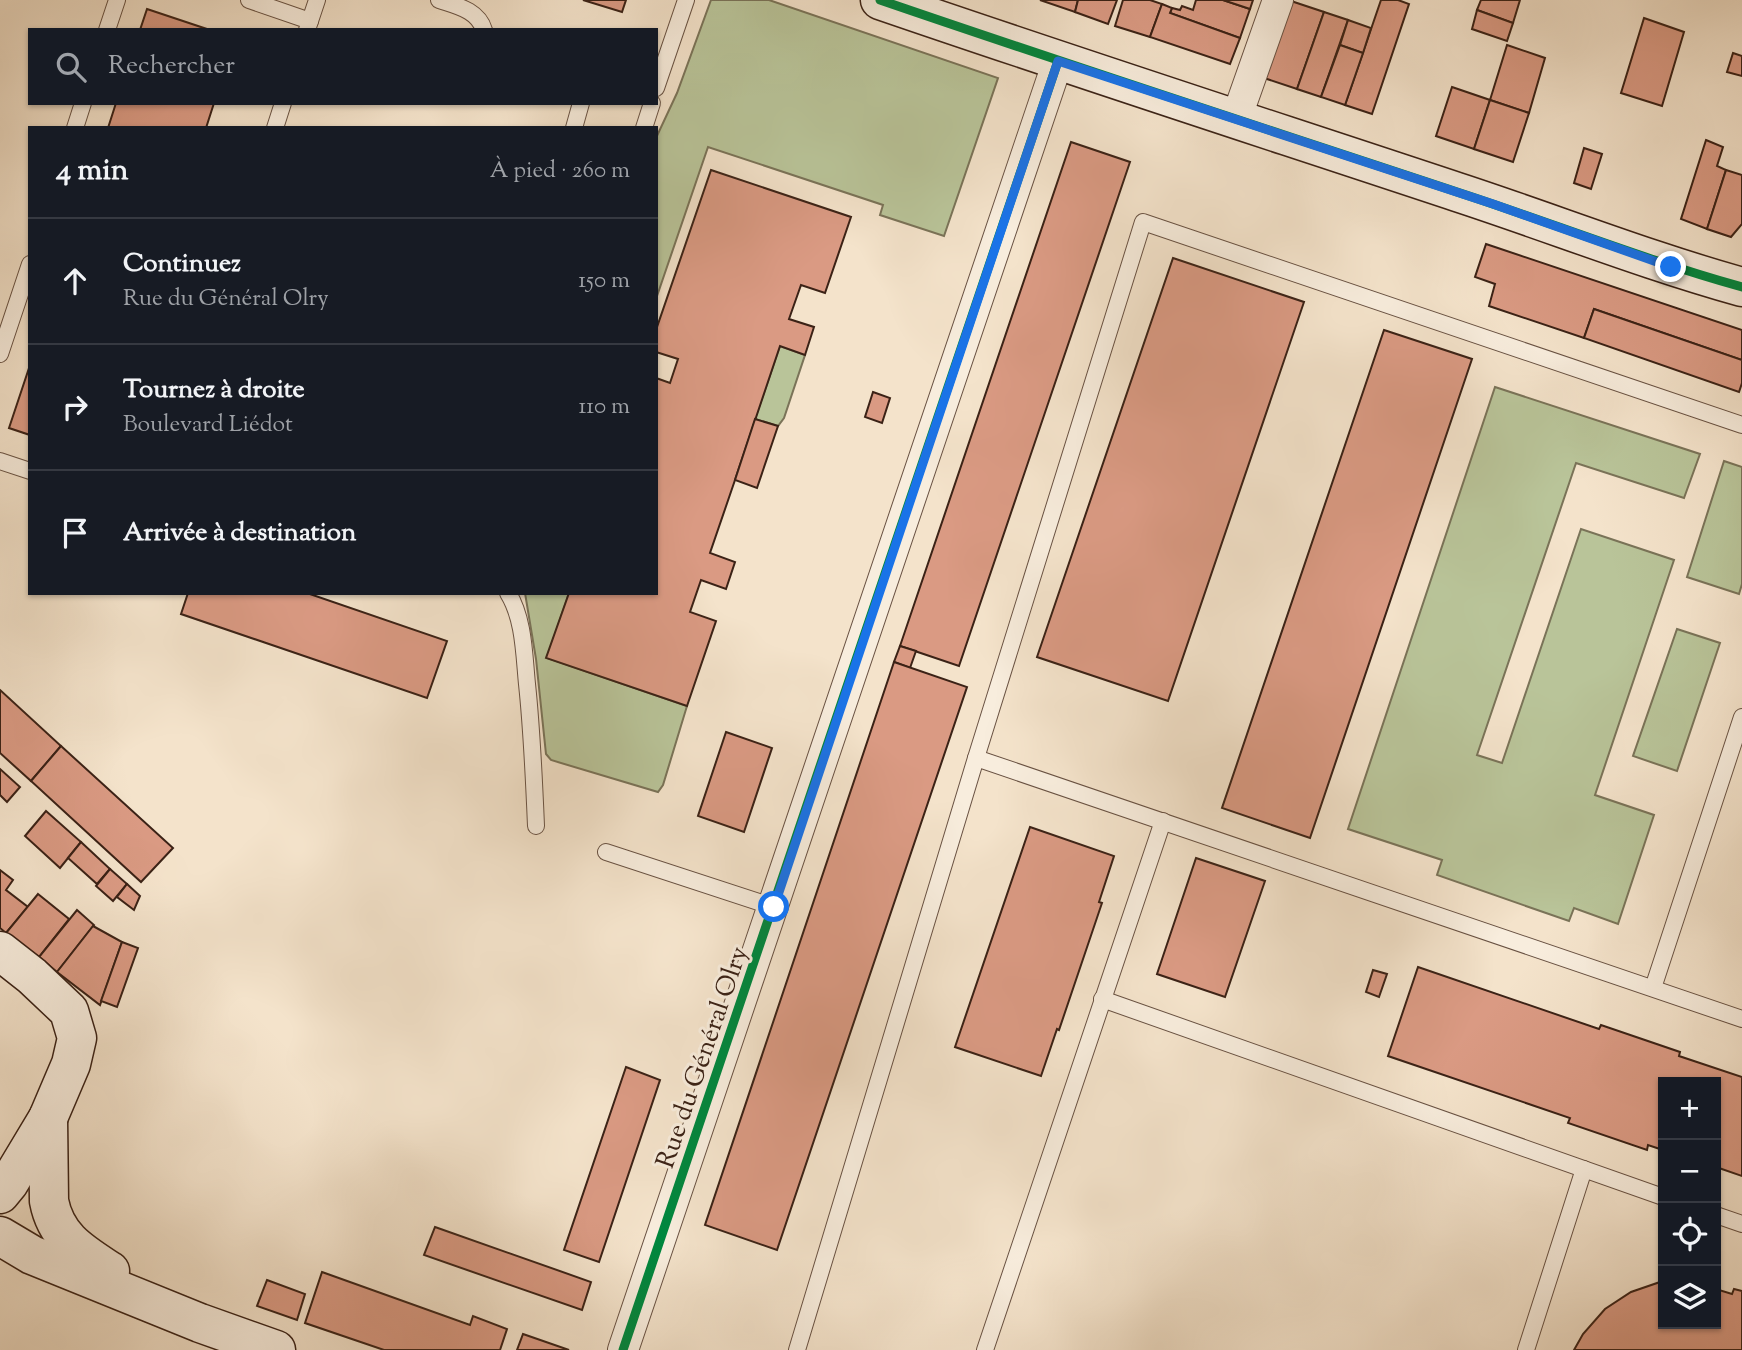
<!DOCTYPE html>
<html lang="fr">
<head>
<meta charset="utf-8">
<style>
	body { margin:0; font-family:"Sorts Mill Goudy",serif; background:#20242c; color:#f1f3f6 }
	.controls { position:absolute; right:21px; bottom:21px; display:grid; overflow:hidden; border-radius:0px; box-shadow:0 2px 5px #0004 }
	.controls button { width:63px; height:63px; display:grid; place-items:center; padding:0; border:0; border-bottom:2px solid #363941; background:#171b24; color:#f1f3f6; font:35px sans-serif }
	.stop { position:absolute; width:21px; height:21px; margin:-16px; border:5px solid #1a73e8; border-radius:50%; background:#fff }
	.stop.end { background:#1a73e8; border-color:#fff; box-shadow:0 2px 7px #0008 }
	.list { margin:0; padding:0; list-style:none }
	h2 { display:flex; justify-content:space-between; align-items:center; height:91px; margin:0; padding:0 28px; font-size:30px }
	h2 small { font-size:23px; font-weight:400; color:#9ea1a6 }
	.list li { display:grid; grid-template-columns:46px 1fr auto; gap:21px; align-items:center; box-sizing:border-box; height:126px; padding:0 28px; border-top:2px solid #363941 }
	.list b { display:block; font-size:26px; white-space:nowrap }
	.list p { margin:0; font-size:23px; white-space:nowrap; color:#9ea1a6 }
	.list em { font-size:23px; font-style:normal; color:#9ea1a6 }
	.icon { flex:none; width:38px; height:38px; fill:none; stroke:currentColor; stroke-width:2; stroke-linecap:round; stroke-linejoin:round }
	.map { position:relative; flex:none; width:1742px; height:1350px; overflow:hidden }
	.search { position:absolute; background:#171b24; box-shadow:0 2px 5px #0004; left:28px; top:28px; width:630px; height:77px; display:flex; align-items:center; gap:18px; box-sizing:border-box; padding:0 24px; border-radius:0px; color:#9ea1a6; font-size:26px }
	.panel { position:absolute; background:#171b24; box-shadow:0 2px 5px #0004; left:28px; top:126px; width:630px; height:469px; border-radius:0px }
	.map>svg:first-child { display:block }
	.green { fill:#b9c499; stroke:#7a7358; stroke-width:2 }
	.building { fill:#da9a83; stroke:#3b2216; stroke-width:2 }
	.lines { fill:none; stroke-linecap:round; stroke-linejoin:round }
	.lane-casing { stroke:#695243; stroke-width:18 }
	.street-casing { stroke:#695243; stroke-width:32 }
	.secondary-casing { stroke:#3b2216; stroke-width:41 }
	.lane { stroke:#f8eddd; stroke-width:16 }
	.street { stroke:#f8eddd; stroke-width:30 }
	.secondary { stroke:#f8eddd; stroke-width:38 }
	.cycleway-casing { stroke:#f8eddd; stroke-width:13 }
	.cycleway { stroke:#00873e; stroke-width:9 }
	.route { stroke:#1a73e8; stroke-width:9 }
	.labels { text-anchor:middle; stroke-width:6; stroke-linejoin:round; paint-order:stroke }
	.street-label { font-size:26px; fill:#3b2216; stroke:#f8eddd }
</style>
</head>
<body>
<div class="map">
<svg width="1742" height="1350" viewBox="0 0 1742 1350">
	<rect width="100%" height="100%" fill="#f4e3cb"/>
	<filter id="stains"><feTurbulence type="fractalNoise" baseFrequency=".00286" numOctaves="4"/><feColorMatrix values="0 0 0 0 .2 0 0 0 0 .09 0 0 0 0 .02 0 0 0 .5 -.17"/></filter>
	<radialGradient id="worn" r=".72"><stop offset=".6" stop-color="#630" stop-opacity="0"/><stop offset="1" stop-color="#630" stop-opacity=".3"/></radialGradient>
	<g class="green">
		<path d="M 711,0 L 769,0 L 998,78 L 944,236 L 880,215 L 883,205 L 708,147 L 656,299 L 656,138 L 677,93 Z"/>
		<path d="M 780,346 L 805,355 L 784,418 L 778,426 L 755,419 Z"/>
		<path d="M 1495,387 L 1700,454 L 1684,498 L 1576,463 L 1477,755 L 1502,763 L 1581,529 L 1674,560 L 1595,795 L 1654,815 L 1618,924 L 1574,908 L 1569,921 L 1437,875 L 1442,860 L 1348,829 Z"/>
		<path d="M 1724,461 L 1742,467 L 1742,584 L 1739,594 L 1687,577 Z"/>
		<path d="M 525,593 L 569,593 L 547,658 L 687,706 L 663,785 L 658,792 L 551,760 L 546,754 L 536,659 Z"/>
		<path d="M 1677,629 L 1720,643 L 1677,771 L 1633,756 Z"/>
	</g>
	<g class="building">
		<path d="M 583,0 L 626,0 L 622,12 Z"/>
		<path d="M 1040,0 L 1078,0 L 1075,12 Z"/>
		<path d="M 1078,0 L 1117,0 L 1108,24 L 1075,12 Z"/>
		<path d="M 1123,0 L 1150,0 L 1162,4 L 1150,37 L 1115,26 Z"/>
		<path d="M 1196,0 L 1223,0 L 1250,9 L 1240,38 L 1170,13 L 1172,8 L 1180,10 L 1182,6 L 1193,10 Z"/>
		<path d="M 1223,0 L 1253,0 L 1250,9 Z"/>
		<path d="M 1381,0 L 1398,0 L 1409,4 L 1372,114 L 1345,105 Z"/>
		<path d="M 1481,0 L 1520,0 L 1513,23 L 1477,10 Z"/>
		<path d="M 1291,1 L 1324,12 L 1297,89 L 1264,78 Z"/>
		<path d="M 1162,4 L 1172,8 L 1170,13 L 1240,38 L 1230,64 L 1150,37 Z"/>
		<path d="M 147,9 L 210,30 L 140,30 Z"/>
		<path d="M 1477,10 L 1513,23 L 1507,41 L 1472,29 Z"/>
		<path d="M 1324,12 L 1348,20 L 1321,97 L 1297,89 Z"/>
		<path d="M 1644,18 L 1684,32 L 1662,106 L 1621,93 Z"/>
		<path d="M 1348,20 L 1371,28 L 1363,53 L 1340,45 Z"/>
		<path d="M 1340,45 L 1363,53 L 1345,105 L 1321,97 Z"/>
		<path d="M 1507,45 L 1545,58 L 1529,113 L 1490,100 Z"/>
		<path d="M 1733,53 L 1742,56 L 1742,76 L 1727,72 Z"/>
		<path d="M 1452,87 L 1490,100 L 1474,149 L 1436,136 Z"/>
		<path d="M 1490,100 L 1529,113 L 1513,162 L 1474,149 Z"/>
		<path d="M 116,103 L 214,103 L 206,128 L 108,128 Z"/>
		<path d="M 1706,140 L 1723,147 L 1717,166 L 1726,170 L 1707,229 L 1681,219 Z"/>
		<path d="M 1071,142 L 1130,162 L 959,666 L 900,646 Z"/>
		<path d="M 1584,148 L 1602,154 L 1591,189 L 1574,183 Z"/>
		<path d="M 711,170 L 851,217 L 825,293 L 801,285 L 789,319 L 814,327 L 805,355 L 780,346 L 735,480 L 710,553 L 735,562 L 726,589 L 701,580 L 690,612 L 716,621 L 687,706 L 546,658 L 569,593 L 656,593 L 656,378 L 670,383 L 678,359 L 656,352 L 656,330 Z"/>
		<path d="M 1726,170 L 1742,175 L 1742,224 L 1731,237 L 1707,229 Z"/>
		<path d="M 1486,244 L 1742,330 L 1742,360 L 1594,309 L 1584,338 L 1489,306 L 1495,284 L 1475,277 Z"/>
		<path d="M 1173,258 L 1304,302 L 1168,701 L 1037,657 Z"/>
		<path d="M 1594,309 L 1742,360 L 1742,383 L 1739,392 L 1584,338 Z"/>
		<path d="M 1384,330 L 1472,359 L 1310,838 L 1222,808 Z"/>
		<path d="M 30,365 L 30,435 L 9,428 Z"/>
		<path d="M 873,392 L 890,398 L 882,423 L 865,417 Z"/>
		<path d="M 755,419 L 778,426 L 757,488 L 735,480 Z"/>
		<path d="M 188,593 L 307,593 L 447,641 L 427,698 L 181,614 Z"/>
		<path d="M 900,646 L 916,651 L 910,668 L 894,662 Z"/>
		<path d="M 894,662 L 967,687 L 777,1250 L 705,1225 Z"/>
		<path d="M 0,690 L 61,746 L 31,781 L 0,753 Z"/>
		<path d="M 726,732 L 772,748 L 744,832 L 698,816 Z"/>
		<path d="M 61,746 L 173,848 L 141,882 L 31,781 Z"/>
		<path d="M 0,769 L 20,787 L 7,802 L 0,795 Z"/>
		<path d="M 46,811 L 81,842 L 60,868 L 25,836 Z"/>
		<path d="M 1030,827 L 1114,856 L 1099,902 L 1102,903 L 1059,1030 L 1057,1029 L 1041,1076 L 955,1047 Z"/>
		<path d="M 81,842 L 110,869 L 97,884 L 68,858 Z"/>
		<path d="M 1196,858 L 1265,881 L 1225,997 L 1157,974 Z"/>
		<path d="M 110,869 L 127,884 L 113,901 L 96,886 Z"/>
		<path d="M 0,870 L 13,880 L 6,890 L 28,907 L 6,933 L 0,928 Z"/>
		<path d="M 127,884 L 140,896 L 134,910 L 117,897 Z"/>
		<path d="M 38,894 L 69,919 L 39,957 L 6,933 Z"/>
		<path d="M 77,910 L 94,925 L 57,972 L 39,957 Z"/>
		<path d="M 93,926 L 122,942 L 100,1005 L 57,972 Z"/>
		<path d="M 122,942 L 138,948 L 117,1007 L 101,1001 Z"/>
		<path d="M 1418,967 L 1599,1029 L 1601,1025 L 1680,1052 L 1679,1056 L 1742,1077 L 1742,1176 L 1716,1167 L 1716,1082 L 1663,1082 L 1663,1150 L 1648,1145 L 1647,1150 L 1568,1123 L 1570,1118 L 1388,1056 Z"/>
		<path d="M 1373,970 L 1387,974 L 1379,997 L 1366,992 Z"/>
		<path d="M 626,1067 L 660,1080 L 599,1262 L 564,1250 Z"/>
		<path d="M 435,1227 L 591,1282 L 582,1310 L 424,1255 Z"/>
		<path d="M 322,1272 L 470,1325 L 473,1316 L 507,1329 L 500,1350 L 384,1350 L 305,1323 Z"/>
		<path d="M 267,1280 L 305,1294 L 297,1320 L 257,1306 Z"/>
		<path d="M 1663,1281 L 1663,1324 L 1716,1324 L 1716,1289 L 1732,1294 L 1734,1289 L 1742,1291 L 1742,1350 L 1574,1350 L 1583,1334 L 1605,1309 L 1631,1292 Z"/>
		<path d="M 523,1334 L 569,1350 L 517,1350 Z"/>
	</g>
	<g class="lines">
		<g class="lane-casing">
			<g id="lane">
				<path d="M 249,0 L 310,21"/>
				<path d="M 439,0 C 457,6 478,10 484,30"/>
				<path d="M 107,30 L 117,0"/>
				<path d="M 307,30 L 317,0"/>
				<path d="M 656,88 L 686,0"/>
				<path d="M 75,128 L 83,103"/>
				<path d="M 275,128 L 283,103"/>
				<path d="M 574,128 L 581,103"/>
				<path d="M 644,128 L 652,103"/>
				<path d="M 0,354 L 30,264"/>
				<path d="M 0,461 L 30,471"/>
				<path d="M 508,593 C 524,619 524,654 527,684 C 532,731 534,778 536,826"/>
				<path d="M 976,758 L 1742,1019"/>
				<path d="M 606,852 L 774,907"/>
				<path d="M 1653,988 L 1742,717"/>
				<path d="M 1102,999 L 1663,1197"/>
				<path d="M 1716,1215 L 1742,1224"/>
				<path d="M 797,1350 L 976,758 L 1143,222 L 1742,425"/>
				<path d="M 985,1350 L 1163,821"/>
				<path d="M 1526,1350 L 1584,1169"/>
			</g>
		</g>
		<g class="street-casing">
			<g id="street">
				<path d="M 1236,119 L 1278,0"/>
				<path d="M 623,1350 L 1058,61"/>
			</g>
		</g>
		<g class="secondary-casing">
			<g id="secondary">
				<path d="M 880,0 C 1072,66 1264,128 1457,192 C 1552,223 1645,260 1742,287"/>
				<path d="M 0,951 L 32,976 L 69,1011 L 77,1038 L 71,1064 L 48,1118 L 9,1183 L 0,1194"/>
				<path d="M 48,1118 L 49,1201 C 56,1238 81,1252 110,1271"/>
				<path d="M 0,1236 L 32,1255 L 200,1323 L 276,1350"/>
			</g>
		</g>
		<use href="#lane" class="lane"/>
		<use href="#street" class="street"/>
		<use href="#secondary" class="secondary"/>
		<g class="cycleway-casing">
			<g id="cycleway">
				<path d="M 880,0 C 1072,66 1264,128 1457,192 C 1552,223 1645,260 1742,287"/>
				<path d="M 623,1350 L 1058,61"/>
			</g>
		</g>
		<use href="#cycleway" class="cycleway"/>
	</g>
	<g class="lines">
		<path class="route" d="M 774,907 L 1058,61 L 1493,204 L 1671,267"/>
	</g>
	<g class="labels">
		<g class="street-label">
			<text transform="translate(701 1057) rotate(-71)" y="9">Rue du Général Olry</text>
		</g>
	</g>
	<rect width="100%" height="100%" filter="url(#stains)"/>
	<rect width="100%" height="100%" fill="url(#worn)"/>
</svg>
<div class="controls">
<button>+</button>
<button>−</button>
<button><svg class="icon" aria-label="locate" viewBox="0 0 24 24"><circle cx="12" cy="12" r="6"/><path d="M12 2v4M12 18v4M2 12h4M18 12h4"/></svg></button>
<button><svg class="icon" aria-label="layers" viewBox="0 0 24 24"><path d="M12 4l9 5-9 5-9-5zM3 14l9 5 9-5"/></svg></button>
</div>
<div class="stop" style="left:774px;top:907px"></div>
<div class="stop end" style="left:1671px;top:267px"></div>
<div class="search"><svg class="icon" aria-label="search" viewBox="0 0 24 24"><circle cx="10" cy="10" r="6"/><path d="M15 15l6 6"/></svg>Rechercher</div>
<section class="panel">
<h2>4 min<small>À pied · 260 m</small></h2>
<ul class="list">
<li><svg class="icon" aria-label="ahead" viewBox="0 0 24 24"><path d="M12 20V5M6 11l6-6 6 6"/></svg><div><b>Continuez</b><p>Rue du Général Olry</p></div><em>150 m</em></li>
<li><svg class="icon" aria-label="right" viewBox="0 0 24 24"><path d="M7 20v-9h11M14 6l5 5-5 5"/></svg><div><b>Tournez à droite</b><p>Boulevard Liédot</p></div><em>110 m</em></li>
<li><svg class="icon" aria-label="arrive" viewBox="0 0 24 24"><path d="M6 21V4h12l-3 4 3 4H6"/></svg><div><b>Arrivée à destination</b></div></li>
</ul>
</section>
</div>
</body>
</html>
